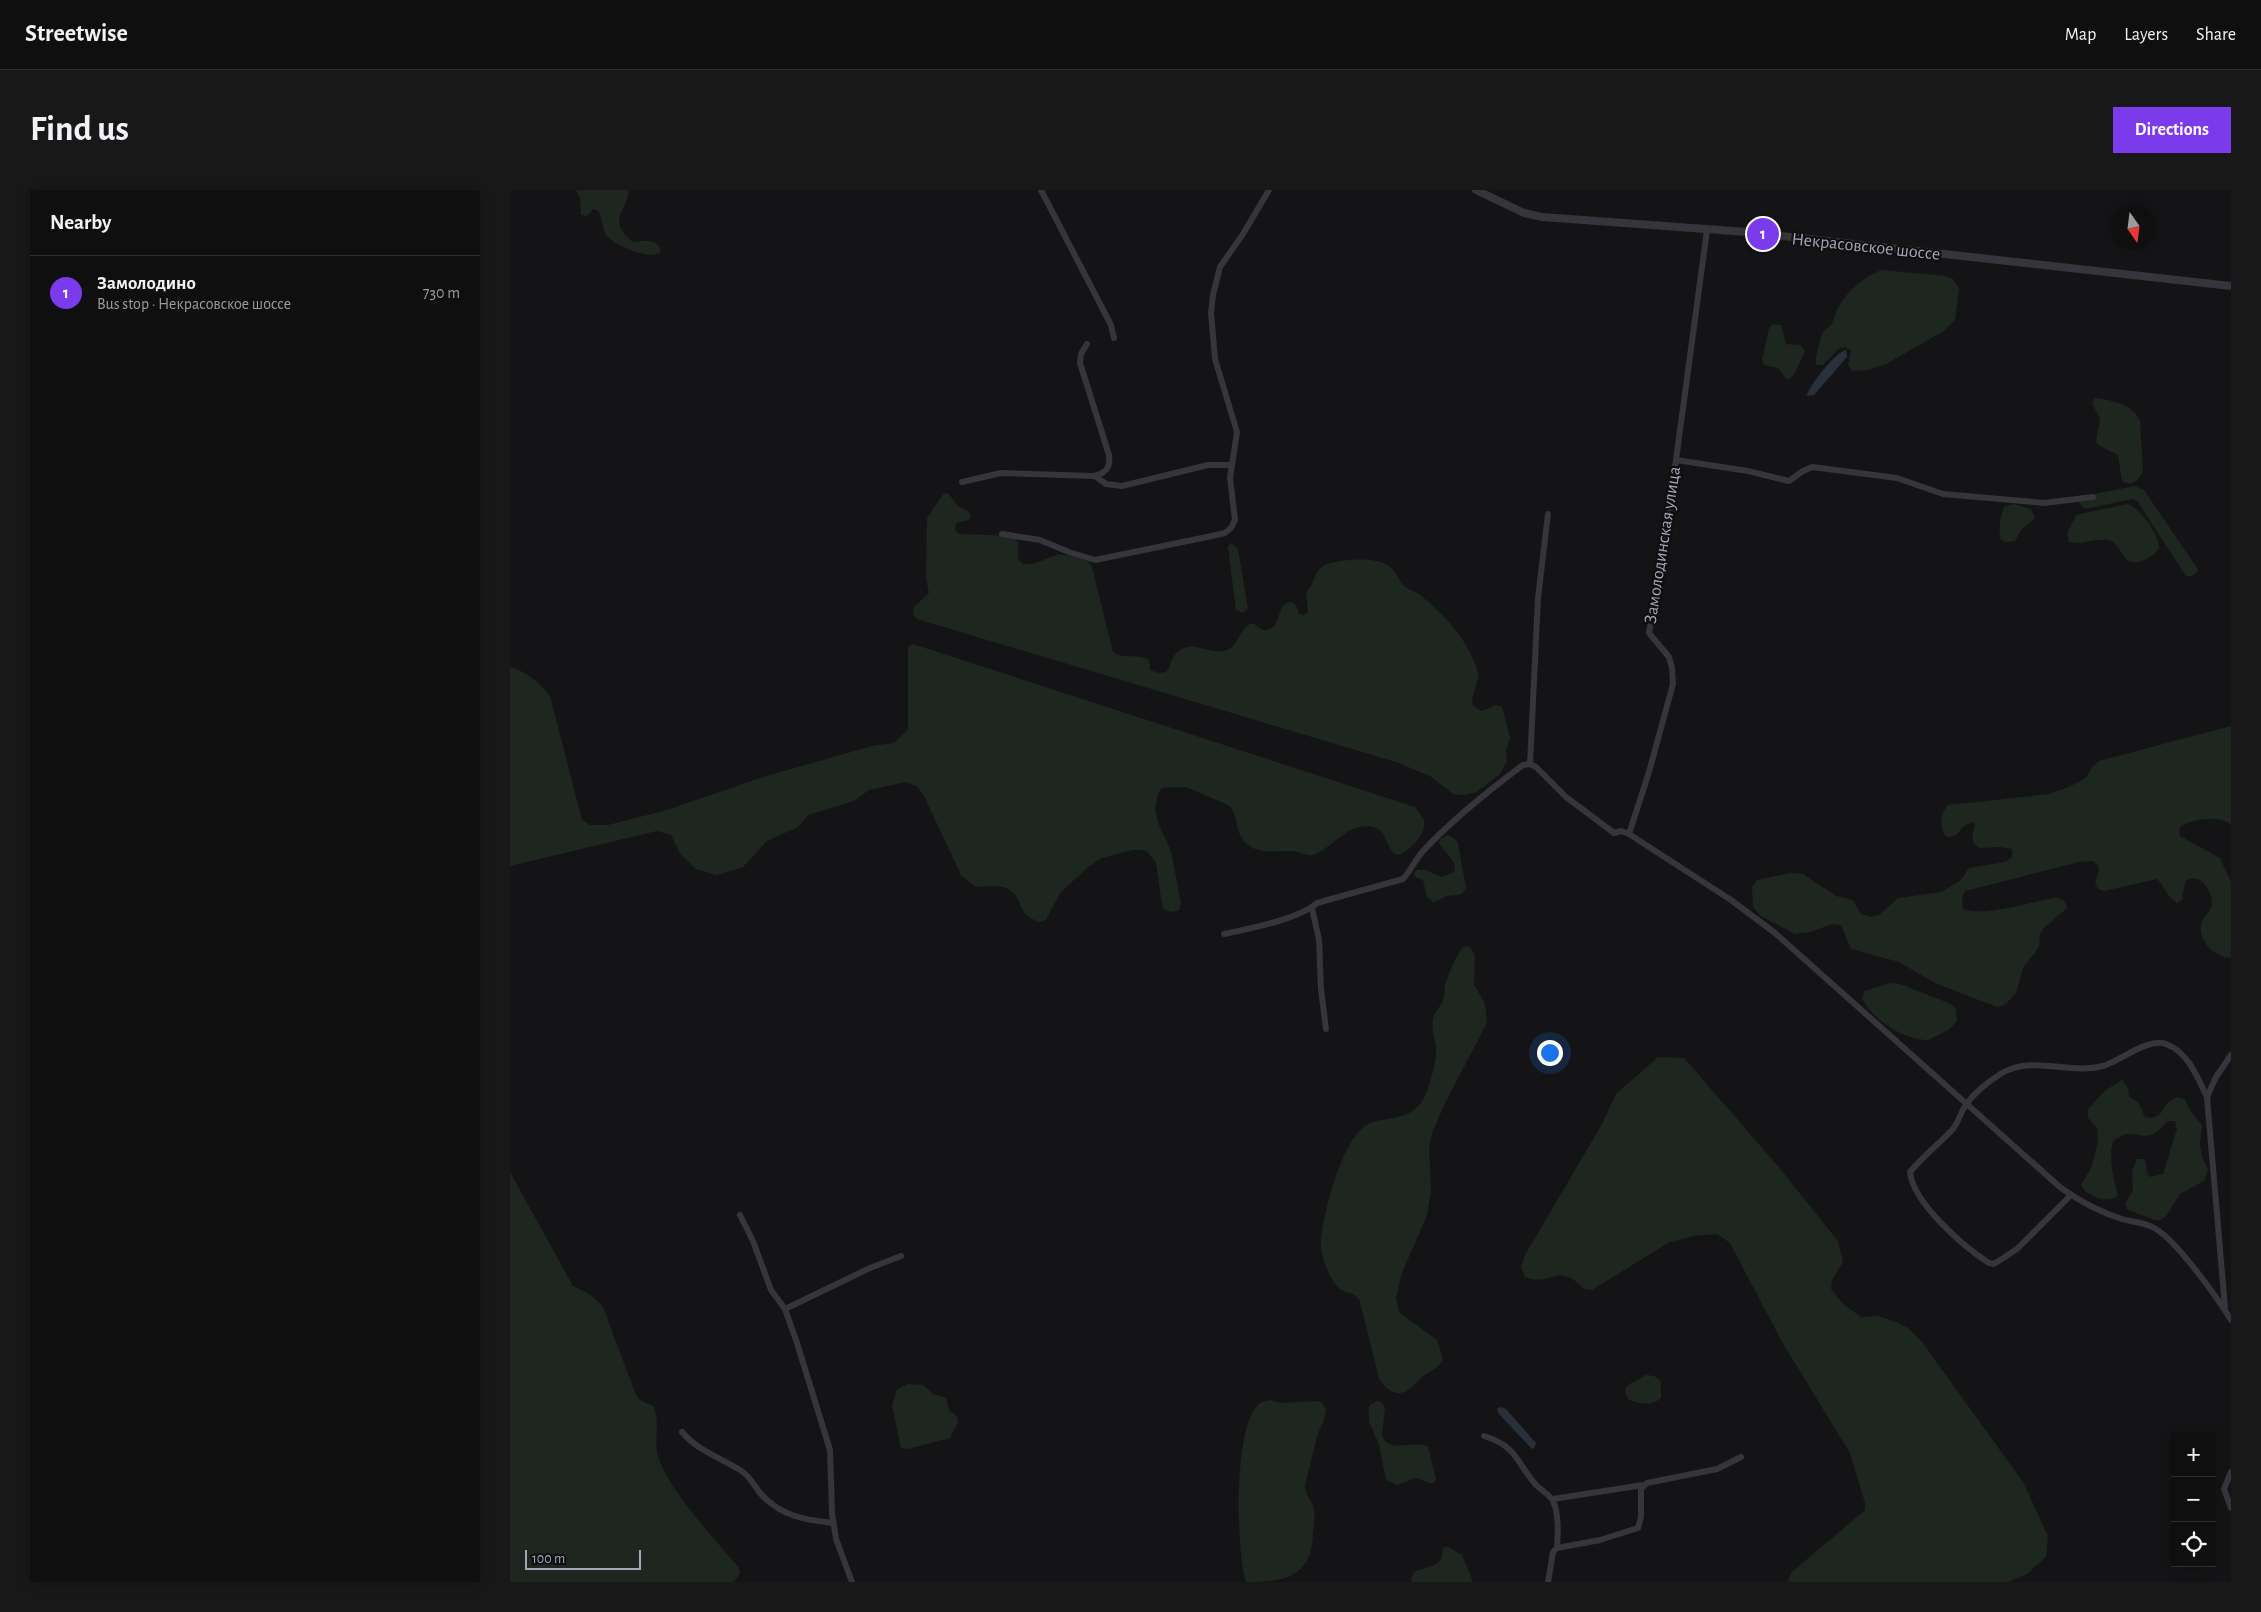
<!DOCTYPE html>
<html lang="en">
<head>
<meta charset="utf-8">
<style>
	body { margin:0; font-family:"Alegreya Sans",sans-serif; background:#181819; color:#f1f3f6 }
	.controls { position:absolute; right:15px; bottom:15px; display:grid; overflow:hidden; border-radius:0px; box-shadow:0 2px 12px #0003 }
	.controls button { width:45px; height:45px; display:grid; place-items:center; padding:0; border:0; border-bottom:1px solid #2f2f30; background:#0f0f10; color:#f1f3f6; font:25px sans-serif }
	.compass { position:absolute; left:1601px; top:15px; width:45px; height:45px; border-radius:50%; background:#0f0f10; box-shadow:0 2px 12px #0003; rotate:166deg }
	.scale { position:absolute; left:15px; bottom:12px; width:116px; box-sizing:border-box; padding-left:5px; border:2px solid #a5a7b7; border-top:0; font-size:14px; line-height:18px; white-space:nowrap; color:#a5a7b7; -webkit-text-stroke:4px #0f0f11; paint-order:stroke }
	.you { position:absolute; left:1039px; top:862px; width:18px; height:18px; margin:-12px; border:4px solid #fff; border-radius:50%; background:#1a73e8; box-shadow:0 0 0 8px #1a73e833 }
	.badge { display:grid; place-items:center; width:32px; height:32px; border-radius:50%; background:#7c3aed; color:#fff; font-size:16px; font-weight:700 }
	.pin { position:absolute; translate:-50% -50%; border:2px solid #fff; box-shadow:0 1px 5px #0006 }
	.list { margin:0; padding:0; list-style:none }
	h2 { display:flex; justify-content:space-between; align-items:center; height:65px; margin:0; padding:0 20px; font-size:21px }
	h2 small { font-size:16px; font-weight:400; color:#9b9c9f }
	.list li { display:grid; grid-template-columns:32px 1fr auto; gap:15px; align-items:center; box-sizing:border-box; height:75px; padding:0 20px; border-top:1px solid #2f2f30 }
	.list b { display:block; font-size:19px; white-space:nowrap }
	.list p { margin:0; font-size:16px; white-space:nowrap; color:#9b9c9f }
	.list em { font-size:16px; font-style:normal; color:#9b9c9f }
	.icon { flex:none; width:28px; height:28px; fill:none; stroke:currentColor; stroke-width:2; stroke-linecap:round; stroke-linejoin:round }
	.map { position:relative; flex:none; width:1721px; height:1392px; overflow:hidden; border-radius:0px }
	header { display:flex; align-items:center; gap:30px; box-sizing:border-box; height:70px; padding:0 25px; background:#0f0f10; border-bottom:1px solid #2f2f30 }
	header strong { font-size:24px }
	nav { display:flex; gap:28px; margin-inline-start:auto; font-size:18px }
	.intro { display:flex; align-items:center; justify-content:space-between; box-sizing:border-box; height:120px; padding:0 30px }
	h1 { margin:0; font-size:35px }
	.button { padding:12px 22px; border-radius:0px; background:#7c3aed; color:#fff; font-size:18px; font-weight:700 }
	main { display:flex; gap:30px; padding:0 30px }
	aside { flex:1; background:#0f0f10; border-radius:0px; box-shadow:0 2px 12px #0003 }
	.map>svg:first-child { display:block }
	.green { fill:#1e2620 }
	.water { fill:#2a303a }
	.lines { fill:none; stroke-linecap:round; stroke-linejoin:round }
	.minor { stroke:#35353b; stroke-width:6 }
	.tertiary { stroke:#35353b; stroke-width:8 }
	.labels { text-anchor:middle; stroke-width:4.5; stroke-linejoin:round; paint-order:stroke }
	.street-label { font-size:18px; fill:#a5a7b7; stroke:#0f0f11 }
</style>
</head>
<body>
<header>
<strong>Streetwise</strong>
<nav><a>Map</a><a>Layers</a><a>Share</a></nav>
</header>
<div class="intro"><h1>Find us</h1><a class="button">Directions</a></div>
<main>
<aside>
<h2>Nearby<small></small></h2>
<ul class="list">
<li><span class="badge">1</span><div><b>Замолодино</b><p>Bus stop · Некрасовское шоссе</p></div><em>730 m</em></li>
</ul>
</aside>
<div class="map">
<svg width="1721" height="1392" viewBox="0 0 1721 1392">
	<rect width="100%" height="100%" fill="#141416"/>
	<g class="green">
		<path d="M 66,0 L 119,0 C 117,22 95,30 123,52 C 133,51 149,48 151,62 C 141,71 104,55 97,46 C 91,38 93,28 88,20 L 83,19 L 77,26 L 71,25 L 70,8 Z"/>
		<path d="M 1372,80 L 1435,86 L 1443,89 L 1449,98 L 1445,130 L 1434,141 L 1376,174 L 1358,180 L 1342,181 L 1338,175 L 1341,161 L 1335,157 L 1328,159 L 1313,175 L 1306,175 C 1304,170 1311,145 1314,141 C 1316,138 1320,137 1322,133 C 1325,128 1325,123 1328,118 C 1337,102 1355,85 1372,80 Z"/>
		<path d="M 1263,134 L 1271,135 L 1276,154 L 1290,155 L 1295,161 L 1285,183 L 1279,189 L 1276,189 L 1268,178 L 1254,175 L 1252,170 L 1259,138 Z"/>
		<path d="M 1585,208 C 1601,210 1623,214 1630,231 L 1633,281 C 1630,290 1621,297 1612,291 L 1608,265 L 1590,256 L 1586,252 L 1590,229 L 1582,213 Z"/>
		<path d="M 1625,296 L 1634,300 L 1687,378 L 1688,381 L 1682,386 L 1676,386 L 1627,311 L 1622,309 L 1575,319 L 1572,317 L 1569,312 L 1573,306 Z"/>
		<path d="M 434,303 L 439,304 L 447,315 L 458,321 L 461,326 L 459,330 L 446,333 L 445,341 L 450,344 L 503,346 L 508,353 L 508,369 L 513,374 C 527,376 534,368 547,365 C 557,364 568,368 578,371 L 582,377 L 603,462 C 614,470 628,463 639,470 L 640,480 L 649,483 L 656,482 C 661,477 660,470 665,465 C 680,446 699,467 717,460 C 727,457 730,440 739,434 L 744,434 L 752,440 C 774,442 764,412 782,412 L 786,415 L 789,424 L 795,425 L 798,421 L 796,402 C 806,394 803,380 815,375 C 830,369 865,366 879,376 C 886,381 889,391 895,397 C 899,400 905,401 909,404 C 936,426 958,449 969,485 L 962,509 L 963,516 L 972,521 L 986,515 L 992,517 L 1000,548 L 996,561 L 997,572 L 989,585 L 965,603 L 954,605 L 943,604 L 920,586 L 886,572 L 407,429 L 403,424 L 404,417 L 419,403 L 416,389 L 417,328 Z"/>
		<path d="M 1504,314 L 1521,319 L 1525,328 L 1512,339 L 1505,351 L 1497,352 L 1491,350 C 1488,342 1490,324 1495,316 Z"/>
		<path d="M 1617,314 C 1629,317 1650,345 1649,358 C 1645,364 1641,367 1634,370 C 1611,381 1613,352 1598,350 C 1585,348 1572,355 1559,352 L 1557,344 L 1566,325 Z"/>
		<path d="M 721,353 L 728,359 L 738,419 L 733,423 L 726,420 L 718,357 Z"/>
		<path d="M 403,454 L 905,617 C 908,621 912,626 914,630 C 918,643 898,663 887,665 C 875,659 878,640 863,637 C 838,632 826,655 806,664 C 796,668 791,661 781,661 C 764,661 746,665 734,651 C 725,641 728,626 720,616 L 676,597 L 652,598 L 648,604 L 645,620 L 649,635 L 661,661 L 671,713 L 669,720 L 663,722 L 655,720 L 652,715 L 646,673 L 639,663 L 633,660 L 623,660 L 592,668 L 578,677 L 550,703 L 536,730 L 528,732 C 508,721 516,722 506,706 C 498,693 479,696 466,697 L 451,685 L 413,604 L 406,596 L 396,592 L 359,600 L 344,611 L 298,625 L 288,637 L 257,651 L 233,677 L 211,684 L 206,685 L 186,679 L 171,665 L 161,645 L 147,641 L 0,676 L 0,477 C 16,481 30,493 40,506 L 72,630 L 80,635 L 98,635 L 157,620 L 253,587 L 362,556 L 384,553 L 398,539 L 398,457 Z"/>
		<path d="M 1721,536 L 1721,634 C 1707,625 1687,629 1672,635 L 1669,640 L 1670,646 L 1710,668 L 1721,692 L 1721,768 C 1704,768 1684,747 1693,730 C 1696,724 1702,720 1702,712 C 1702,699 1687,680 1675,692 L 1672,710 L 1667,713 C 1656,707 1655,696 1647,689 L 1594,701 L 1588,699 L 1585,693 L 1589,681 L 1588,675 L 1583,671 L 1569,672 L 1455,701 L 1452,707 L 1453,719 C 1474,727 1520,712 1544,708 C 1552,708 1555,710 1557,718 L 1533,739 L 1530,744 L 1529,757 L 1513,778 L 1506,803 L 1496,814 L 1487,817 L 1427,794 L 1389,772 L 1341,759 L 1331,735 L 1322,734 L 1301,742 L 1285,744 L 1251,726 L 1243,717 L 1242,697 L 1247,690 L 1280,683 L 1293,684 L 1326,706 L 1343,710 L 1351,724 L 1360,727 L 1369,725 L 1388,708 L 1431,702 L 1450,691 L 1459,678 L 1495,672 L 1502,667 L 1502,659 L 1490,657 L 1469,658 C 1459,650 1463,645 1465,634 L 1462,632 L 1454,636 L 1445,646 L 1436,647 C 1429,638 1430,623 1438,615 L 1539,604 L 1559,597 L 1576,588 L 1582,577 L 1589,571 Z"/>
		<path d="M 937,645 L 944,648 L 948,653 L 956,698 C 951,709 943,703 935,707 C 930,709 928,711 923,712 L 917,707 L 913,690 L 905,687 L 904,683 L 907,680 L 916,680 L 932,687 L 945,681 C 946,668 934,663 929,653 L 930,649 Z"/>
		<path d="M 955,756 L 960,757 L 965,765 L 964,794 L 975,814 L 977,833 L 936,911 L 922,943 L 919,958 L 921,1002 L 917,1025 L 892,1083 L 886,1108 L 888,1118 L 891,1124 L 927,1150 L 933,1169 C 929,1179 920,1180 912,1187 C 908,1190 905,1195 901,1198 C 889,1209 875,1200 869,1188 L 849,1109 C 839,1098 831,1107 821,1087 C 816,1079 811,1064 811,1055 C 812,1027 831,952 855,936 C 873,924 899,935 914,908 C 919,898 927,871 926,860 C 926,851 921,839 923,830 C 924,822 929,818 933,811 C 935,806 934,801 935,796 C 937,787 948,760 955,756 Z"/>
		<path d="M 1379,793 L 1390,794 L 1441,814 L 1446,819 L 1447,831 L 1438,840 L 1418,850 C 1394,850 1362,830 1352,808 L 1355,801 Z"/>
		<path d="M 1148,867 L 1174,868 L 1267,975 L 1328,1051 L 1333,1072 L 1322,1090 L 1321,1099 L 1332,1113 L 1351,1127 L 1368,1126 L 1386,1132 L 1398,1138 L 1412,1152 L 1513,1292 L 1538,1346 L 1536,1367 L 1517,1384 L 1498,1392 L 1277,1392 L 1282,1382 L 1355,1320 L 1355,1313 L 1340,1263 L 1272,1152 L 1220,1053 L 1207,1044 L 1183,1046 L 1158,1053 L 1082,1100 L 1074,1099 C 1046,1070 1041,1098 1015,1087 L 1011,1077 L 1015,1065 L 1092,934 L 1106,904 Z"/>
		<path d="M 1612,890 L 1618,898 L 1619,907 L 1628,912 L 1635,927 C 1650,930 1651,922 1658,912 L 1668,907 L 1675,910 L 1680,921 L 1692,935 L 1690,954 L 1692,967 L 1698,979 L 1694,991 L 1670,1004 L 1656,1026 L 1651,1030 L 1645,1030 L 1618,1020 L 1615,1014 L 1623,1000 L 1622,981 L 1627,969 L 1635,969 L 1637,982 L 1640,987 L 1653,984 L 1667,939 L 1665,931 L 1657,931 C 1632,963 1626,930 1603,952 C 1598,966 1604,991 1608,1005 C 1599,1015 1575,1006 1571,995 L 1582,976 L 1588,951 L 1587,938 L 1578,928 L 1578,919 L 1596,900 Z"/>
		<path d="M 0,982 L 63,1096 L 81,1105 L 93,1117 L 126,1205 L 130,1210 L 143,1216 C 152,1235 142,1250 149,1269 C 161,1303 205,1349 229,1378 L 230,1383 L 224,1392 L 0,1392 Z"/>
		<path d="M 1136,1185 L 1144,1186 L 1151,1191 L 1151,1208 C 1141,1217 1129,1214 1118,1209 L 1115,1201 L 1116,1196 Z"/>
		<path d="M 398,1194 L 413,1195 L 423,1204 L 436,1208 L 439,1220 L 447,1227 L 448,1233 L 440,1248 L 398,1259 L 391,1258 L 382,1216 L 387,1199 Z"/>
		<path d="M 760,1210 L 771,1213 L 809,1211 L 812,1213 L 816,1219 L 814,1230 L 808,1243 L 795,1295 C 795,1306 802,1309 804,1319 C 805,1327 804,1335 803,1343 C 802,1388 773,1392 736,1392 C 726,1362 723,1235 749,1214 C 752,1211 756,1211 760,1210 Z"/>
		<path d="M 866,1211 L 871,1212 L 875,1218 L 872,1245 C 879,1266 904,1248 918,1257 L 926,1289 L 924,1293 L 919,1293 L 906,1288 L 887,1295 L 876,1290 L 869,1254 L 859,1232 L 859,1216 Z"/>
		<path d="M 937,1356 L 952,1365 L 963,1392 L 902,1392 L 901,1389 L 904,1382 C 916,1376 936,1377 932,1359 Z"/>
	</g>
	<g class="water">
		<path d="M 1336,160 L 1337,167 L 1304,205 L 1297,206 C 1297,197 1327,161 1336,160 Z"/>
		<path d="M 991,1217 L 996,1219 L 1026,1253 L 1024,1259 L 1021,1258 L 989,1224 L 987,1219 Z"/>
	</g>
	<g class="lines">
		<g class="minor">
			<path d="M 531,0 L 601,135 L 604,148"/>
			<path d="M 1197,40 L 1166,270 L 1139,443 L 1159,467 L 1162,478 L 1163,494 L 1139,582 L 1119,644 L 1221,710 L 1265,743 L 1551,998 C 1571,1012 1589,1022 1612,1029 C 1622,1032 1633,1032 1642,1037 C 1664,1046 1708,1109 1721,1130"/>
			<path d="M 1166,270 L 1238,281 L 1279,291 L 1293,281 L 1302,277 L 1387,288 L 1433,304 L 1534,313 L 1583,307"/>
			<path d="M 585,286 L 596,294 L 612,296 L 698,275 L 721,275"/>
			<path d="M 452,292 L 491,283 L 583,286 C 595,284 601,278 599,265 L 570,173 L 571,164 L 577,154"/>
			<path d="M 492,344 L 530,350 L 559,362 L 585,370 L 697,347 L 715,343 L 721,338 L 725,330 L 720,288 L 727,242 L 705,169 L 701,123 L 703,105 L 710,77 L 733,44 L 759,0"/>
			<path d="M 1020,574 L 1028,408 L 1038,324"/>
			<path d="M 802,718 L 809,750 L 811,799 L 816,839"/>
			<path d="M 714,744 C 739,739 789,729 807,713 L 893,689 C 901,680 905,670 913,661 C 943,629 978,601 1013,575 L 1020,574 L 1026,577 L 1056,607 L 1104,643 L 1111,641 L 1119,644"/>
			<path d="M 1561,1005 L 1507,1059 L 1484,1074 L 1479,1073 C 1454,1057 1403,1013 1400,982 C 1413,966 1429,954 1443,939 C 1449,931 1450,924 1455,916 C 1464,903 1479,891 1492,883 C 1524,865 1559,885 1593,876 C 1610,871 1639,847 1656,854 C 1678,862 1688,888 1697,907"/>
			<path d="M 230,1025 L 243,1051 L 261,1100 L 275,1119 L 287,1153 L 320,1260 L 322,1323 L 326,1349 L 342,1392"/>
			<path d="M 1715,1118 L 1697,907 L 1706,887 L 1721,865"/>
			<path d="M 275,1119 L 360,1078 L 391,1066"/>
			<path d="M 172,1242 C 188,1261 209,1267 230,1280 C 239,1285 244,1295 250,1303 C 270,1326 295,1330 323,1333"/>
			<path d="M 974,1246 C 1007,1256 1006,1272 1026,1295 C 1031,1300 1040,1305 1043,1311 C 1049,1324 1048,1343 1047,1358"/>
			<path d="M 1721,1282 L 1714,1299 L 1721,1318"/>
			<path d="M 1043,1309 L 1133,1295"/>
			<path d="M 1038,1392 L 1043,1362 L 1047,1358 L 1090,1350 L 1128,1338 L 1131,1327 L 1131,1299 L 1137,1293 L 1207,1279 L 1231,1267"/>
		</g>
		<path class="tertiary" d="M 966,0 L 1014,23 L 1032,27 L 1237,42 L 1721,96"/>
	</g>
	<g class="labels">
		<g class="street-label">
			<text transform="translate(1356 56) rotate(6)" y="6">Некрасовское шоссе</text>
			<text transform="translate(1152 355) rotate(-81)" y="6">Замолодинская улица</text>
		</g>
	</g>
</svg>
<div class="controls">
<button>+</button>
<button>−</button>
<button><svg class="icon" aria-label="locate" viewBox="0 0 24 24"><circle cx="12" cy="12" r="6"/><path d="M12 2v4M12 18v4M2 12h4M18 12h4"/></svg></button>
</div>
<svg class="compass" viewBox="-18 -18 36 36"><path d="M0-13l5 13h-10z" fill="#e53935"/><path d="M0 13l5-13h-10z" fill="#9b9c9f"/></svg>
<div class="scale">100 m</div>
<div class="you"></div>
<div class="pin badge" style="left:1253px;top:44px">1</div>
</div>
</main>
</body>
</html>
